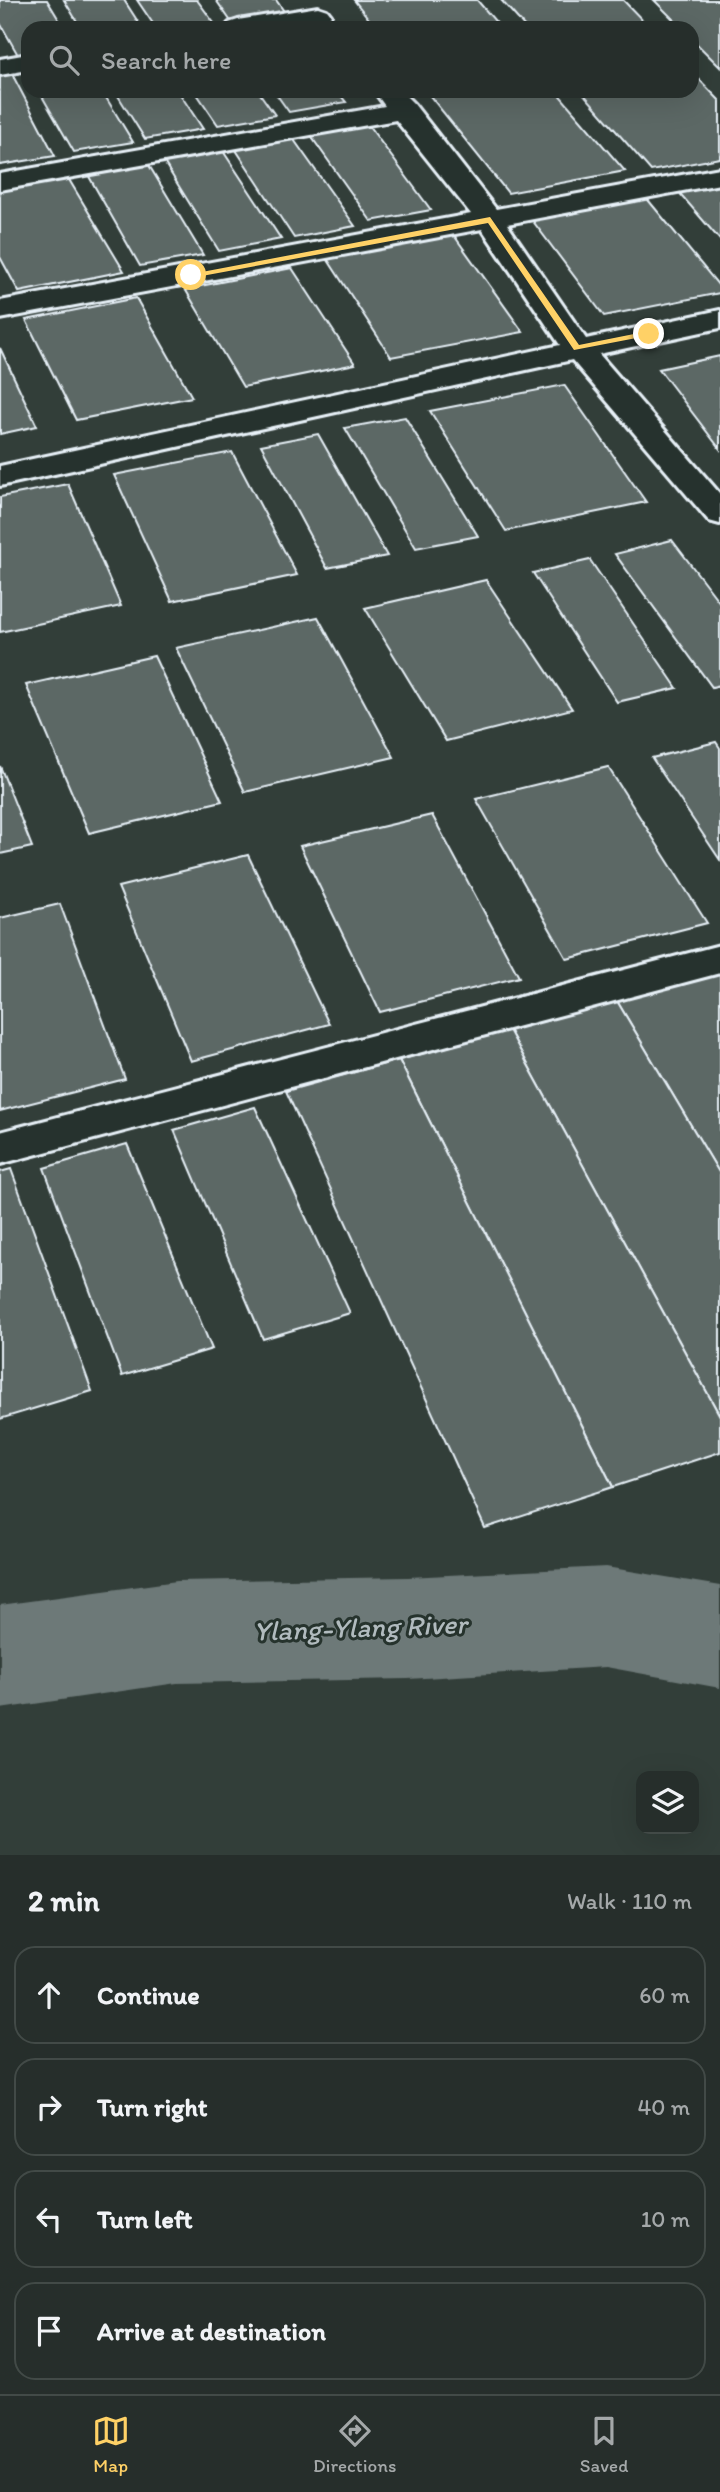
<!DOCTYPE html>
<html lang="en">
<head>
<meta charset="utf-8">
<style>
	body { margin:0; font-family:Itim,sans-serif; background:#2e3633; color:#f1f3f6 }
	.controls { position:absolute; right:21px; bottom:21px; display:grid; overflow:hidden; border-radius:14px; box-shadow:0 7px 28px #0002 }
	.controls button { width:63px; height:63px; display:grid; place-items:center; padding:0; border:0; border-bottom:2px solid #424a47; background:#262e2b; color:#f1f3f6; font:35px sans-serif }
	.stop { position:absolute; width:21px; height:21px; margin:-16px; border:5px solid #ffd166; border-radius:50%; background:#fff }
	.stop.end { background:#ffd166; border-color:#fff; box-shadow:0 2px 7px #0008 }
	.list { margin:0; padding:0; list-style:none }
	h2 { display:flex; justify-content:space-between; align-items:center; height:91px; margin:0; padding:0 28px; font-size:30px }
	h2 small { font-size:23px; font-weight:400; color:#a4a8a9 }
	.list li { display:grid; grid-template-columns:46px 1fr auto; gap:21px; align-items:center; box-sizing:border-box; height:98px; margin:0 14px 14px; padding:0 14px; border:2px solid #424a47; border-radius:21px }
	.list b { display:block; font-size:26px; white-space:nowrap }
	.list em { font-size:23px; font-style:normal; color:#a4a8a9 }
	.icon { flex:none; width:38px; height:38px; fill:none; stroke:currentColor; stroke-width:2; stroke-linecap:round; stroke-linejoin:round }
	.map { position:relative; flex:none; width:720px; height:1855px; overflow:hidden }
	.search { position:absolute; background:#262e2b; box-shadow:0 7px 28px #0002; left:21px; right:21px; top:21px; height:77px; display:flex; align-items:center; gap:18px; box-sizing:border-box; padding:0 24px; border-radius:21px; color:#a4a8a9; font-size:26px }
	.sheet { height:539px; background:#262e2b }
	nav { display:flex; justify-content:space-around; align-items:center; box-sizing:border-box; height:98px; border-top:2px solid #424a47; background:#262e2b; font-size:19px; color:#a4a8a9 }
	nav a { display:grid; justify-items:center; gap:4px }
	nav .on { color:#ffd166 }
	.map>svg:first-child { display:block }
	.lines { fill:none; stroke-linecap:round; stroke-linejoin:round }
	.river { fill:#6d7978; fill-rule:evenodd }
	.building { fill:#5c6865; stroke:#e8f1f8; stroke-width:2 }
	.minor-casing { stroke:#e8f1f8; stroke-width:6 }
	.minor { fill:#26332d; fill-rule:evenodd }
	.route { fill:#ffd166 }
	.labels { text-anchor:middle; stroke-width:6; stroke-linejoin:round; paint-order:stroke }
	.near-water-label { font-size:28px; font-style:italic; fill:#b1bbbe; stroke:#26332d }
</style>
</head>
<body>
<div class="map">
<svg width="720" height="1855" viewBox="0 0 720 1855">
	<rect width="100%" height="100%" fill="#323e39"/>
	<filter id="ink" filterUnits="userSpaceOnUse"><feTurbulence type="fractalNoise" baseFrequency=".0143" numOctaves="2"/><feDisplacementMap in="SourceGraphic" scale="14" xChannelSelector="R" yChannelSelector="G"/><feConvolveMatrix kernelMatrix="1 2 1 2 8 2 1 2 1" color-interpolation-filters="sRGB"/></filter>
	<g filter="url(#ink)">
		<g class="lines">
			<path class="river" d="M 606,1567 L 720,1586 L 720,1688 L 606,1667 L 408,1679 L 177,1683 L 0,1709 L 0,1605 L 177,1581 L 408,1577 Z"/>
		</g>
		<g class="building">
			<path d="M 0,0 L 47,0 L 64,28 L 28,28 L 28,53 L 18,55 L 0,23 Z"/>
			<path d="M 64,0 L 124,0 L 142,28 L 81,28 Z"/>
			<path d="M 137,0 L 197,0 L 214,23 L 185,28 L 156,28 Z"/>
			<path d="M 216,0 L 276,0 L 286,14 L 232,23 Z"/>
			<path d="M 354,0 L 477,0 L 501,28 L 376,28 Z"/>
			<path d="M 501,0 L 623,0 L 650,28 L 526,28 Z"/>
			<path d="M 654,0 L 720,0 L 720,67 L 692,39 L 692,28 L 682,28 Z"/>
			<path d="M 11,72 L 55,156 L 0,165 L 0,74 Z"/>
			<path d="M 692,72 L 720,101 L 720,158 L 651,171 L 581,91 L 692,91 Z"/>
			<path d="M 39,91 L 102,91 L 133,142 L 74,152 Z"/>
			<path d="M 115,91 L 178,91 L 203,129 L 145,139 Z"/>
			<path d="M 195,91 L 258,91 L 275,115 L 218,125 Z"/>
			<path d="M 274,91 L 337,91 L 346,102 L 289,112 Z"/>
			<path d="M 426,91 L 556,91 L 625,171 L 508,193 Z"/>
			<path d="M 366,122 L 431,210 L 371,221 L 308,132 Z"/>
			<path d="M 292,137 L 355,226 L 294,238 L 234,147 Z"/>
			<path d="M 221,148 L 281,239 L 219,251 L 162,159 Z"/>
			<path d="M 147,162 L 203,255 L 140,266 L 87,173 Z"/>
			<path d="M 68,178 L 124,271 L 19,292 L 0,257 L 0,191 Z"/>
			<path d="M 720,181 L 720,240 L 676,189 Z"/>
			<path d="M 644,195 L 720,287 L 720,293 L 604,316 L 529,216 Z"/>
			<path d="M 453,234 L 523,332 L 391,357 L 326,257 Z"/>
			<path d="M 292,268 L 355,364 L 243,387 L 185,289 Z"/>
			<path d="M 136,298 L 192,397 L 76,420 L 26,320 Z"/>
			<path d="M 0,348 L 37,426 L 0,434 Z"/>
			<path d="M 720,356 L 720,449 L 659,369 Z"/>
			<path d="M 564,385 L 646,502 L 506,531 L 430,411 Z"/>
			<path d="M 405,417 L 478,536 L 416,548 L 345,428 Z"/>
			<path d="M 318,434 L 387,556 L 327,568 L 261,445 Z"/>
			<path d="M 232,452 L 297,575 L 172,601 L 114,475 Z"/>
			<path d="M 68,484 L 121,606 L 0,632 L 0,497 Z"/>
			<path d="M 672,540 L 720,603 L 720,685 L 712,687 L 615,554 Z"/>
			<path d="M 590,560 L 677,688 L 617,702 L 533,573 Z"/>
			<path d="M 486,580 L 572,709 L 446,741 L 365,608 Z"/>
			<path d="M 318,617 L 394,757 L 245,792 L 176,648 Z"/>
			<path d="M 154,656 L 222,801 L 89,833 L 26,685 Z"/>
			<path d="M 716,742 L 720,748 L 720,860 L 652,758 Z"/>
			<path d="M 0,766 L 32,847 L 0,854 Z"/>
			<path d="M 608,767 L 707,923 L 567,959 L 476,799 Z"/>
			<path d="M 432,815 L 519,977 L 380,1012 L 300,846 Z"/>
			<path d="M 248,855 L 329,1024 L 191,1061 L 118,887 Z"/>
			<path d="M 60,904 L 125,1079 L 0,1111 L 0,918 Z"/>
			<path d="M 720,973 L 720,1174 L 617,1001 Z"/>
			<path d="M 617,1001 L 720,1174 L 720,1416 L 509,1030 Z"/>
			<path d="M 509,1030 L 720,1416 L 720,1452 L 613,1487 L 399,1060 Z"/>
			<path d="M 399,1060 L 613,1487 L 485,1528 L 286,1091 Z"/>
			<path d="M 255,1107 L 350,1313 L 263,1339 L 174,1130 Z"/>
			<path d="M 127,1144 L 212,1349 L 122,1376 L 44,1168 Z"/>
			<path d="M 11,1169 L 92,1391 L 0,1419 L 0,1172 Z"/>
		</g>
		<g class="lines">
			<g class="minor-casing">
				<g id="minor">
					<path d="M 318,7 L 327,10 L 331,15 L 327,20 L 284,28 L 225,28 L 229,23 L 238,20 Z"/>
					<path d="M 28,54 L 28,70 L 0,75 L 0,59 Z"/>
					<path d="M 374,91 L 401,91 L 414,104 L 496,209 L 720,168 L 720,184 L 507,224 L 586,339 L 720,310 L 720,328 L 599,354 L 720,494 L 720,524 L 709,521 L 572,360 L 0,486 L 0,466 L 560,345 L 482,229 L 0,319 L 0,301 L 471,214 L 396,120 L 0,190 L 0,174 L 385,106 Z"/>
					<path d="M 720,945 L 720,973 L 0,1164 L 0,1132 Z"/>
				</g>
			</g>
			<use href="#minor" class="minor"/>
		</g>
	</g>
	<path class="route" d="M 490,217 L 579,345 L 649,331 L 652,332 L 652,335 L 574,350 L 488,223 L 191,278 L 186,275 Z"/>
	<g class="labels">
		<g class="near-water-label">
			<text transform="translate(360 1627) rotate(-2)" y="10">Ylang-Ylang River</text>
		</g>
	</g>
</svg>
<div class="controls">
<button><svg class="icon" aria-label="layers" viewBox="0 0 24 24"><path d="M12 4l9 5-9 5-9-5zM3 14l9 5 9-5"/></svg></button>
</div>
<div class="stop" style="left:191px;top:275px"></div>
<div class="stop end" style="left:649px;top:334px"></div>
<div class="search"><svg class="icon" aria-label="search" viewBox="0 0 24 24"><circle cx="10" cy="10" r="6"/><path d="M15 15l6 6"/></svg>Search here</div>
</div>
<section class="sheet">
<h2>2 min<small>Walk · 110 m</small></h2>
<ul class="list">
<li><svg class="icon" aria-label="ahead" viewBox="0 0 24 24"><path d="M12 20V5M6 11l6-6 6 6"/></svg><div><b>Continue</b></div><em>60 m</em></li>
<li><svg class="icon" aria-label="right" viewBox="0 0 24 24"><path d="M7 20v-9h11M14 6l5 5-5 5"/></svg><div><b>Turn right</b></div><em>40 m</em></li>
<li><svg class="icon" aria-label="left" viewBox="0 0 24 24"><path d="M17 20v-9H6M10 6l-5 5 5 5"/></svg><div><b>Turn left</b></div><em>10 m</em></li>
<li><svg class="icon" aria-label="arrive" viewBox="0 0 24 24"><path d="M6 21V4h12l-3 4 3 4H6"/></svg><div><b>Arrive at destination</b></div></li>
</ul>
</section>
<nav>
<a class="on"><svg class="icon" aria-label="map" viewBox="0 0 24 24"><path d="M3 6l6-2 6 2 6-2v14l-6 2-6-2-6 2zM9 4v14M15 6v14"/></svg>Map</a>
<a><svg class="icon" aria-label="directions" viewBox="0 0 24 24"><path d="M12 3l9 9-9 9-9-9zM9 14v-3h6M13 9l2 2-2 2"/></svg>Directions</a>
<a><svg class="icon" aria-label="saved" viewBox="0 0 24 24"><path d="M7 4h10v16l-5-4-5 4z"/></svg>Saved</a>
</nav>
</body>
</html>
